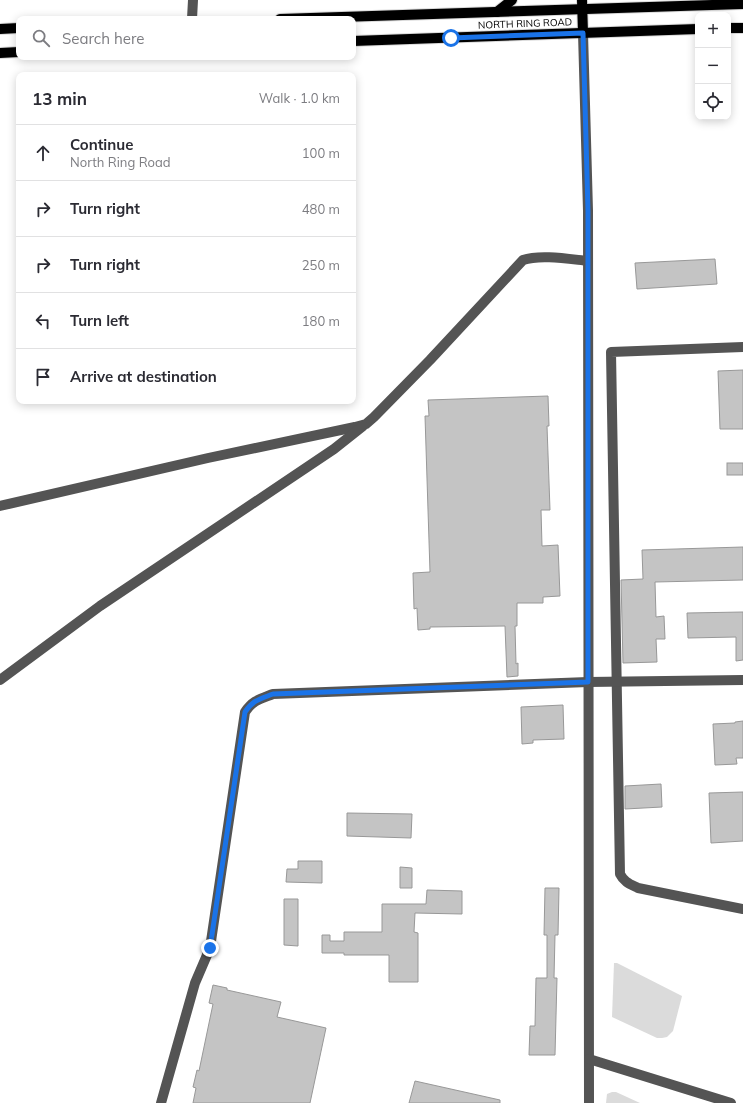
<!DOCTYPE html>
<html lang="en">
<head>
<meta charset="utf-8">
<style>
	body { margin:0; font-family:Mulish,sans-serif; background:#f2f2f3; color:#2b2b33 }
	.controls { position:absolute; right:12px; top:12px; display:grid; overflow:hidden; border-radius:8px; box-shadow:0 2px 10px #0003 }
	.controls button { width:36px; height:36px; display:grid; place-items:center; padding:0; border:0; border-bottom:1px solid #e1e1e2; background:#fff; color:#2b2b33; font:20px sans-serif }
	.stop { position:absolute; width:12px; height:12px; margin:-9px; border:3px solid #1a73e8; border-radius:50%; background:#fff }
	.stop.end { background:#1a73e8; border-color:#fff; box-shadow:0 1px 4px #0008 }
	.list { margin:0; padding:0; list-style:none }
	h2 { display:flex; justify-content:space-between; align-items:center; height:52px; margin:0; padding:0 16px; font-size:17px }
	h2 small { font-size:13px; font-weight:400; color:#7c7c81 }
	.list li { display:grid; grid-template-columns:26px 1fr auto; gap:12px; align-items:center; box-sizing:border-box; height:56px; padding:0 16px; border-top:1px solid #e1e1e2 }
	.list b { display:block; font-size:15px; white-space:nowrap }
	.list p { margin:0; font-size:13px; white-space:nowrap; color:#7c7c81 }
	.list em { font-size:13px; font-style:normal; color:#7c7c81 }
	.icon { flex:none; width:22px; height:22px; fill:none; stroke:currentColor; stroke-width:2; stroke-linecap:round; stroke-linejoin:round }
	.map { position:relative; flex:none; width:743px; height:1103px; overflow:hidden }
	.search { position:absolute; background:#fff; box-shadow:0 2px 10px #0003; left:16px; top:16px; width:340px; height:44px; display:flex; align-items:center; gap:10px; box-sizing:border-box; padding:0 14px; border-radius:8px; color:#7c7c81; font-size:15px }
	.panel { position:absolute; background:#fff; box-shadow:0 2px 10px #0003; left:16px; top:72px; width:340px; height:332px; border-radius:8px }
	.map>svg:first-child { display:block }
	.green { fill:#dbdbdb }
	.building { fill:#c4c4c4; stroke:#989898 }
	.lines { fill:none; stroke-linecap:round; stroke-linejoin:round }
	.major-casing { stroke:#dbdbdb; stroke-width:12 }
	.minor { stroke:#545454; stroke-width:10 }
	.major { stroke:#000; stroke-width:10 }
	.route { stroke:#1a73e8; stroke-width:5 }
	.labels { text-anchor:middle; stroke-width:3.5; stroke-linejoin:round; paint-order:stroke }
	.street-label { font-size:10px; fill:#000; stroke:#fff }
</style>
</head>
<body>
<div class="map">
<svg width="743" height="1103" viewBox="0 0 743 1103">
	<rect width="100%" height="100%" fill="#fff"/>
	<g class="green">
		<path d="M 614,963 L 617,963 L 682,996 L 673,1031 L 667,1037 L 662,1038 L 657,1038 L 612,1017 Z"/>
		<path d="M 612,1092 L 616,1092 L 640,1103 L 606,1103 L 607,1094 Z"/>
	</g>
	<g class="building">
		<path d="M 715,259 L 717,284 L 637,289 L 635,263 Z"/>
		<path d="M 743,370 L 743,429 L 720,429 L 718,371 Z"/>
		<path d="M 548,396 L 549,426 L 547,426 L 550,510 L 541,510 L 542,546 L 558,545 L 560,596 L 543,597 L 543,603 L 517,603 L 517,626 L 515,626 L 516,664 L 518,663 L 518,676 L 507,677 L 505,626 L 430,627 L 430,629 L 418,630 L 417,608 L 414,609 L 413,573 L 430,572 L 425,416 L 429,416 L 428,400 Z"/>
		<rect x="727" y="463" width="16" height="12"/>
		<path d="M 743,547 L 743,580 L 655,582 L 656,617 L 664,616 L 665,639 L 656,639 L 657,662 L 623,663 L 621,580 L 643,579 L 642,550 Z"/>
		<path d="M 743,612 L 743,660 L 736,661 L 736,637 L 688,638 L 687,613 Z"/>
		<path d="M 563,705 L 564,739 L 533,740 L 533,743 L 522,744 L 521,707 Z"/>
		<path d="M 743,721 L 743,758 L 736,758 L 737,764 L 715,765 L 713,724 L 735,723 L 735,722 Z"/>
		<path d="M 661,784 L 662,807 L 625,809 L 625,786 Z"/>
		<path d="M 743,792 L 743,841 L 711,843 L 709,793 Z"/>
		<path d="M 347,813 L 412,814 L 411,838 L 347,836 Z"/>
		<path d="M 298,861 L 322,861 L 322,883 L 286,882 L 287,869 L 298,869 Z"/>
		<path d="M 400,867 L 412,868 L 412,888 L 400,888 Z"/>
		<path d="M 545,888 L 559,888 L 558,935 L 555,935 L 554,978 L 557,978 L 555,1055 L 529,1055 L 530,1026 L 535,1026 L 536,978 L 547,978 L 547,935 L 544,935 Z"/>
		<path d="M 427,890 L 462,891 L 462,914 L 415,913 L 414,932 L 418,933 L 418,982 L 389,982 L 389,955 L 344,955 L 344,953 L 322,953 L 322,935 L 330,935 L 330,941 L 344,941 L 344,932 L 382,932 L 382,904 L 426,904 Z"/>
		<path d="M 284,899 L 298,899 L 298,946 L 284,945 Z"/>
		<path d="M 213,985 L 227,988 L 227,990 L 281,1002 L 277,1017 L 326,1028 L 310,1103 L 193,1103 L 196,1088 L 193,1087 L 197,1070 L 199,1071 L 213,1004 L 209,1003 Z"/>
		<path d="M 415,1081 L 500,1100 L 500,1103 L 409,1103 Z"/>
	</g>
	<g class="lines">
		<g class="major-casing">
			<g id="major">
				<path d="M 582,0 L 583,33"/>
				<path d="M 497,12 L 512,0"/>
				<path d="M 280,19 L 743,4"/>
				<path d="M 728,28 L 743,28"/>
				<path d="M 0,29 L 19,28"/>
				<path d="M 353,41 L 698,29"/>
				<path d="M 0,53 L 19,52"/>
			</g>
		</g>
		<g class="minor">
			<path d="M 192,19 L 193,0"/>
			<path d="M 583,33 L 588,211 L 589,1103"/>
			<path d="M 743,347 L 611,352 L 620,874 C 624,882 630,884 638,888 L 743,909"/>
			<path d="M 0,506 L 208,458 L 355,427 L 366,424 L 374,417 L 430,360 L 523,260 C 540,254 569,259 588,261"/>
			<path d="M 0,680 L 100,606 L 334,449 L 363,426"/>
			<path d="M 589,1059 L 731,1103"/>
			<path d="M 161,1103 L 195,983 L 210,948 L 245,712 C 253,700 260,699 273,694 L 588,682 L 743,680"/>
		</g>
		<use href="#major" class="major"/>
	</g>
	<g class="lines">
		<path class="route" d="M 210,948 L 245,712 C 253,700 260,699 273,694 L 588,682 L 588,211 L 583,33 L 451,38"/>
	</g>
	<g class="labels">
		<g class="street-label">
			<text transform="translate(525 23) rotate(-2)" y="4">NORTH RING ROAD</text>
		</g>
	</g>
</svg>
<div class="controls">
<button>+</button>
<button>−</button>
<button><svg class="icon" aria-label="locate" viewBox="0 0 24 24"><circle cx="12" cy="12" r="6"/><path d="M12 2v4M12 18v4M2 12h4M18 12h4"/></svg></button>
</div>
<div class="stop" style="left:451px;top:38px"></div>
<div class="stop end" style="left:210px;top:948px"></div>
<div class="search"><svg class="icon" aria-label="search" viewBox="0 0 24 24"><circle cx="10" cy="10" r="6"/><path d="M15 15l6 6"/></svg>Search here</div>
<section class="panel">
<h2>13 min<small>Walk · 1.0 km</small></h2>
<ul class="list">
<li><svg class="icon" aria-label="ahead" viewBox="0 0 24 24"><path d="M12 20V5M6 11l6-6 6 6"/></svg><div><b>Continue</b><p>North Ring Road</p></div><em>100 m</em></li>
<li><svg class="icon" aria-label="right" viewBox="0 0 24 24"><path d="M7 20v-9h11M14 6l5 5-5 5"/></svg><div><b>Turn right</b></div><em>480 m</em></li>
<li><svg class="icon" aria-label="right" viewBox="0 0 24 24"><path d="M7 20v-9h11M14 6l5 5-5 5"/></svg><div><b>Turn right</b></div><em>250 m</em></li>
<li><svg class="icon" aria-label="left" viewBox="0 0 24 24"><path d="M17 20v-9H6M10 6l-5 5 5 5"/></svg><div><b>Turn left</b></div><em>180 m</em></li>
<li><svg class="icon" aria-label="arrive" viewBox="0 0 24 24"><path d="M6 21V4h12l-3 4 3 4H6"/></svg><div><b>Arrive at destination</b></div></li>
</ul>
</section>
</div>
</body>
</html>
